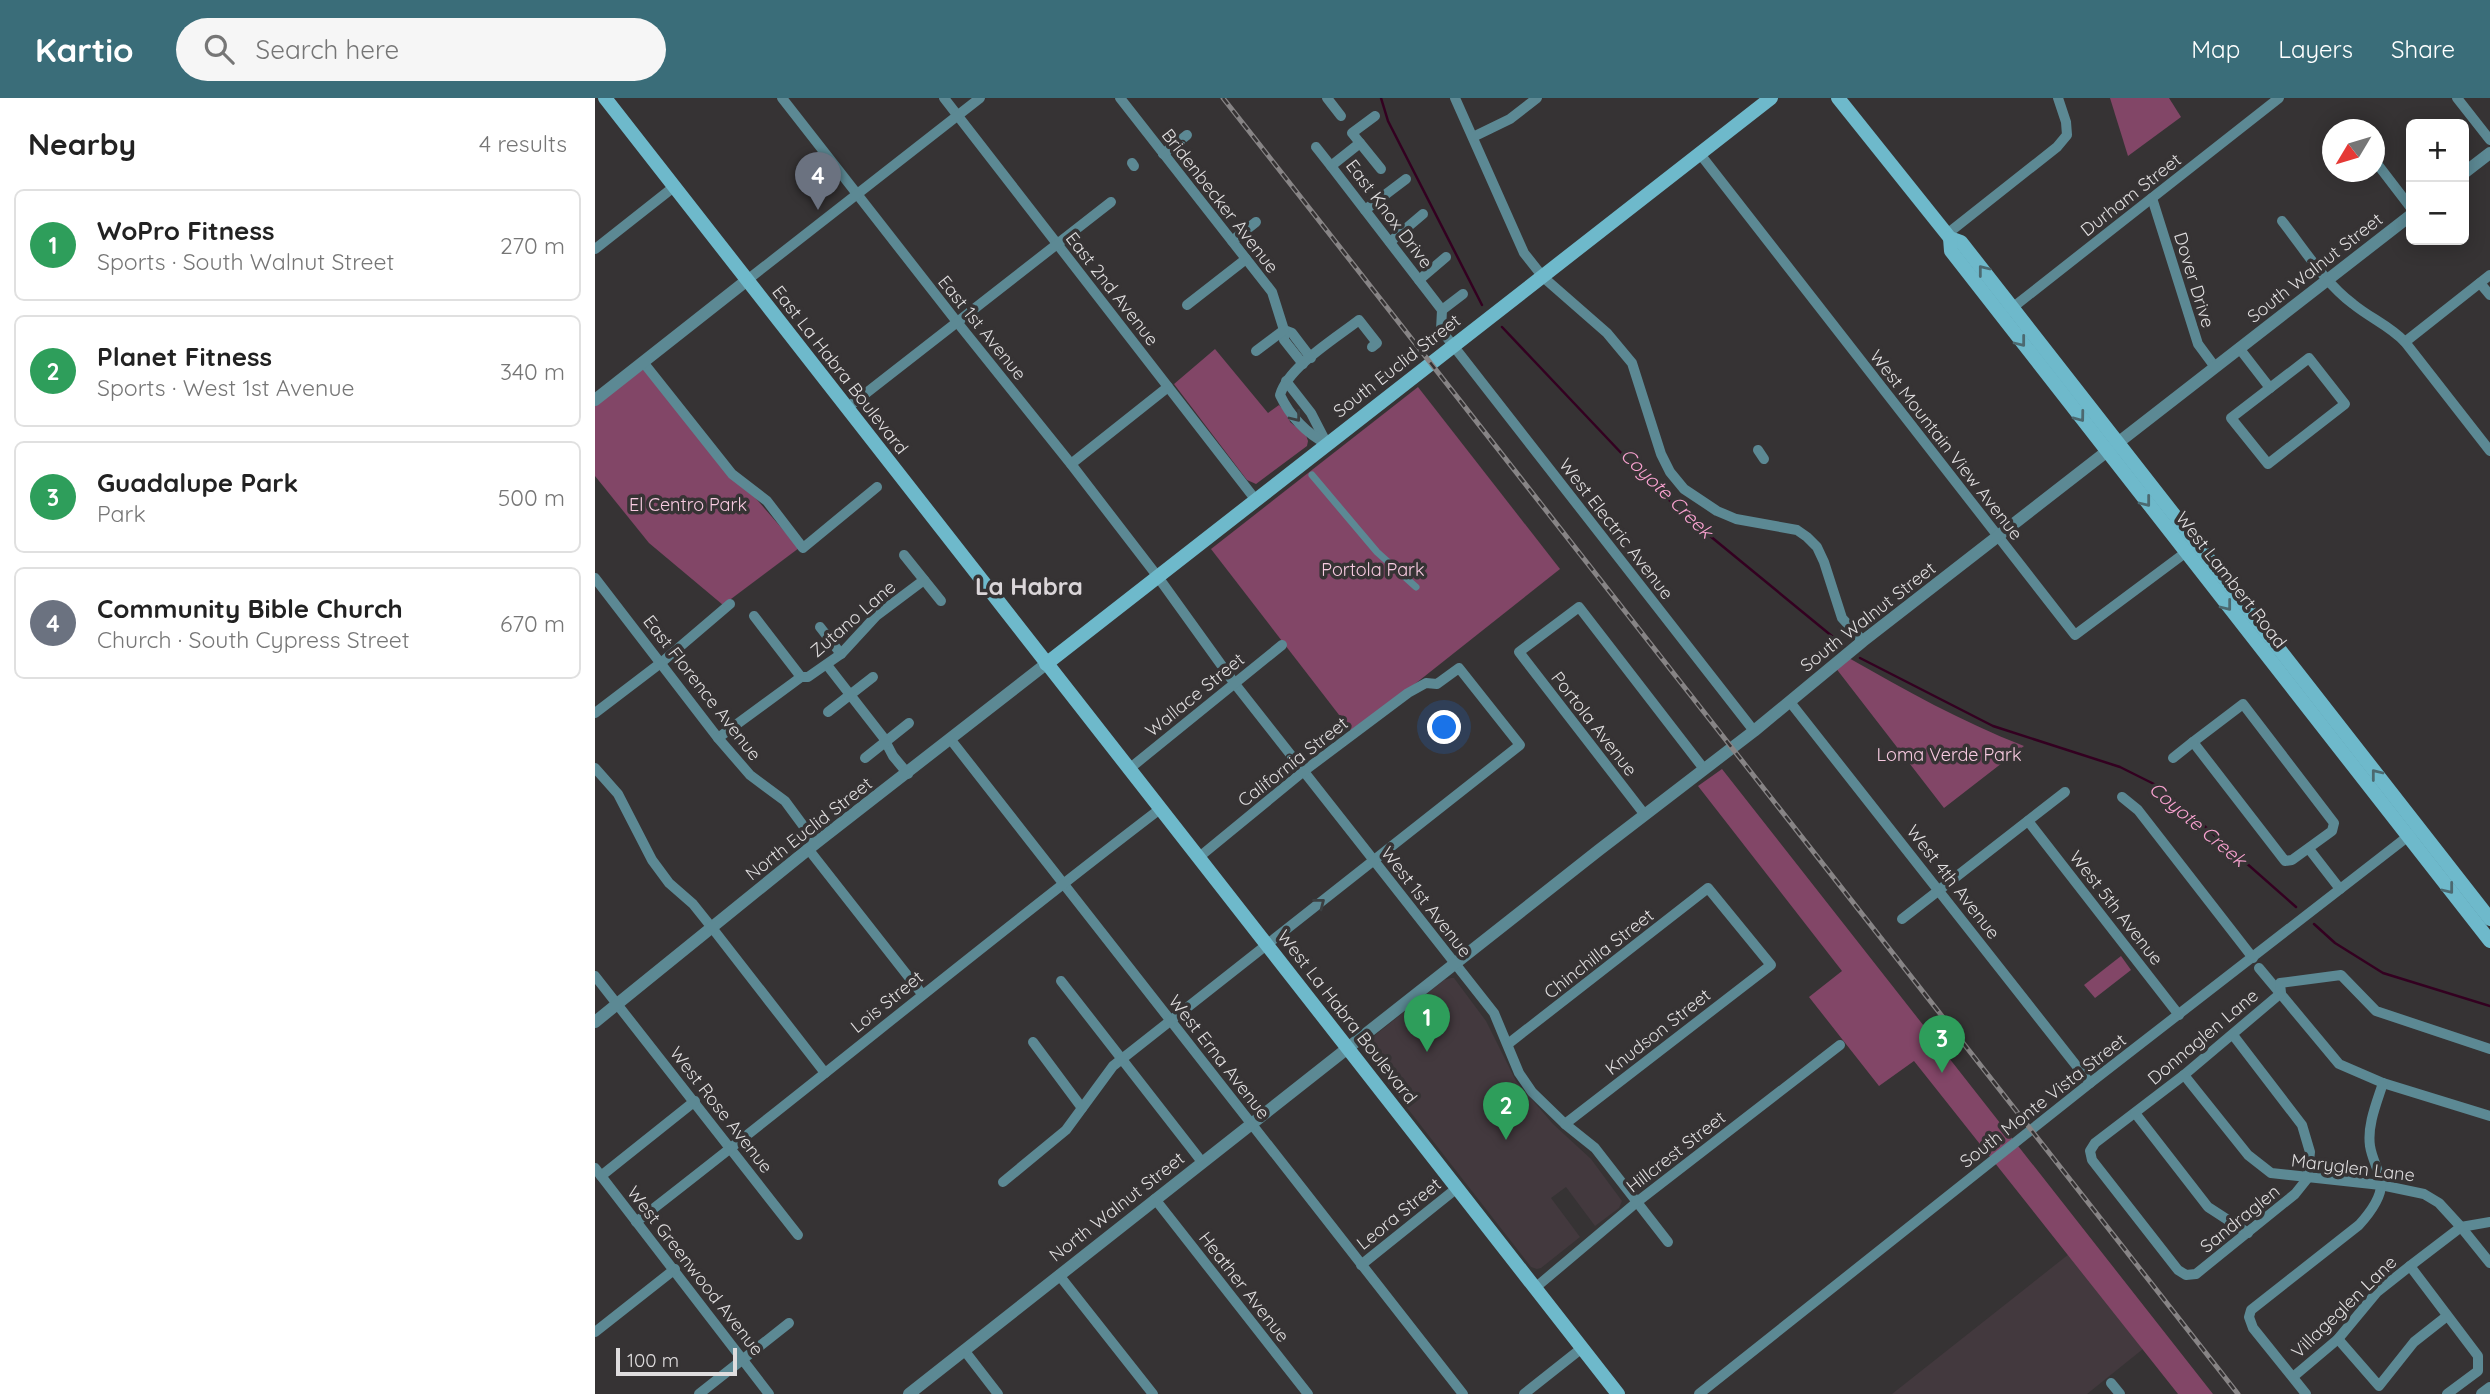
<!DOCTYPE html>
<html lang="en">
<head>
<meta charset="utf-8">
<style>
	body { margin:0; font-family:Quicksand,sans-serif; background:#f6f6f6; color:#222 }
	.controls { position:absolute; right:21px; top:21px; display:grid; overflow:hidden; border-radius:10px; box-shadow:0 4px 18px #0003 }
	.controls button { width:63px; height:63px; display:grid; place-items:center; padding:0; border:0; border-bottom:2px solid #e0e0e0; background:#fff; color:#222; font:35px sans-serif }
	.compass { position:absolute; left:1727px; top:21px; width:63px; height:63px; border-radius:50%; background:#fff; box-shadow:0 4px 18px #0003; rotate:232deg }
	.scale { position:absolute; left:21px; bottom:18px; width:121px; box-sizing:border-box; padding-left:7px; border:4px solid #dfddde; border-top:0; font-size:19px; line-height:24px; white-space:nowrap; color:#dfddde; -webkit-text-stroke:5px #363334; paint-order:stroke }
	.you { position:absolute; left:850px; top:630px; width:24px; height:24px; margin:-18px; border:5px solid #fff; border-radius:50%; background:#1a73e8; box-shadow:0 0 0 10px #1a73e833 }
	.badge { display:grid; place-items:center; width:46px; height:46px; border-radius:50%; background:#3a6d79; color:#fff; font-size:23px; font-weight:700 }
	.pin { position:absolute; translate:-50% -58px; filter:drop-shadow(0 2px 4px #0008) }
	.pin::after { content:''; position:absolute; top:37px; width:24px; height:21px; background:inherit; clip-path:polygon(0 0,100% 0,50% 100%) }
	.list { margin:0; padding:0; list-style:none }
	h2 { display:flex; justify-content:space-between; align-items:center; height:91px; margin:0; padding:0 28px; font-size:30px }
	h2 small { font-size:23px; font-weight:400; color:#767676 }
	.list li { display:grid; grid-template-columns:46px 1fr auto; gap:21px; align-items:center; box-sizing:border-box; height:112px; margin:0 14px 14px; padding:0 14px; border:2px solid #e0e0e0; border-radius:10px }
	.list b { display:block; font-size:26px; white-space:nowrap }
	.list p { margin:0; font-size:23px; white-space:nowrap; color:#767676 }
	.list em { font-size:23px; font-style:normal; color:#767676 }
	.icon { flex:none; width:38px; height:38px; fill:none; stroke:currentColor; stroke-width:2; stroke-linecap:round; stroke-linejoin:round }
	.map { position:relative; flex:none; width:1895px; height:1296px; overflow:hidden }
	header { display:flex; align-items:center; gap:42px; box-sizing:border-box; height:98px; padding:0 35px; background:#3a6d79; color:#fff }
	header strong { font-size:33px }
	nav { display:flex; gap:38px; margin-inline-start:auto; font-size:24px }
	.search { width:490px; height:63px; background:#f6f6f6; display:flex; align-items:center; gap:18px; box-sizing:border-box; padding:0 24px; border-radius:38px; color:#767676; font-size:26px }
	main { display:flex }
	aside { flex:1; background:#fff }
	.map>svg:first-child { display:block }
	.built { fill:#43393e }
	.green { fill:#824667 }
	.lines { fill:none; stroke-linecap:round; stroke-linejoin:round }
	.stream { stroke:#330020; stroke-width:2.5 }
	.pedestrian { stroke:#5c8994; stroke-width:7 }
	.minor { stroke:#5c8994; stroke-width:10 }
	.tertiary { stroke:#5c8994; stroke-width:12 }
	.secondary { stroke:#6eb9cb; stroke-width:14 }
	.rail-casing { stroke:#878485; stroke-width:5 }
	.rail { stroke:#363334; stroke-width:2.5; stroke-dasharray:8; stroke-linecap:butt }
	.oneway { stroke:#4c6970 }
	.oneway2 { stroke:#3c4042 }
	.labels { text-anchor:middle; stroke-width:7; stroke-linejoin:round; paint-order:stroke }
	.street-label { font-size:18px; fill:#dfddde; stroke:#363334 }
	.park-label { font-size:18px; fill:#f8cbe1; stroke:#363334 }
	.water-label { font-size:19px; font-style:italic; fill:#f9a2d0; stroke:#363334 }
	.district-label { font-size:24px; font-weight:bold; fill:#dbd6d9; stroke:#363334 }
</style>
</head>
<body>
<header>
<strong>Kartio</strong>
<div class="search"><svg class="icon" aria-label="search" viewBox="0 0 24 24"><circle cx="10" cy="10" r="6"/><path d="M15 15l6 6"/></svg>Search here</div>
<nav><a>Map</a><a>Layers</a><a>Share</a></nav>
</header>
<main>
<aside>
<h2>Nearby<small>4 results</small></h2>
<ul class="list">
<li><span class="badge" style="background:#2e9e5b">1</span><div><b>WoPro Fitness</b><p>Sports · South Walnut Street</p></div><em>270 m</em></li>
<li><span class="badge" style="background:#2e9e5b">2</span><div><b>Planet Fitness</b><p>Sports · West 1st Avenue</p></div><em>340 m</em></li>
<li><span class="badge" style="background:#2e9e5b">3</span><div><b>Guadalupe Park</b><p>Park</p></div><em>500 m</em></li>
<li><span class="badge" style="background:#6b7280">4</span><div><b>Community Bible Church</b><p>Church · South Cypress Street</p></div><em>670 m</em></li>
</ul>
</aside>
<div class="map">
<svg width="1895" height="1296" viewBox="0 0 1895 1296">
	<rect width="100%" height="100%" fill="#363334"/>
	<g class="built">
		<path d="M 856,880 L 859,880 L 891,923 L 921,983 L 958,1026 L 996,1061 L 1027,1103 L 1024,1110 L 1000,1128 L 971,1089 L 956,1100 L 985,1139 L 946,1170 L 942,1171 L 936,1169 L 767,952 L 769,946 L 849,882 Z"/>
		<path d="M 1474,1156 L 1548,1251 L 1492,1296 L 1297,1296 Z"/>
	</g>
	<g class="green">
		<path d="M 1515,0 L 1574,0 L 1586,19 L 1533,58 Z"/>
		<path d="M 620,251 L 673,315 L 684,307 L 693,316 L 695,324 L 711,337 L 713,343 L 712,348 L 661,386 L 652,382 L 579,286 Z"/>
		<path d="M 48,271 L 204,450 L 128,507 L 54,445 L 0,378 L 0,306 Z"/>
		<path d="M 823,289 L 965,471 L 758,635 L 616,451 Z"/>
		<path d="M 1252,559 C 1312,593 1365,623 1429,648 L 1349,710 L 1240,569 Z"/>
		<path d="M 1127,671 L 1618,1296 L 1583,1296 L 1319,963 L 1284,988 L 1214,899 L 1247,873 L 1103,688 Z"/>
		<path d="M 1526,858 L 1536,872 L 1500,900 L 1489,887 Z"/>
	</g>
	<g class="lines">
		<g class="stream">
			<path d="M 786,0 L 793,23 L 887,207"/>
			<path d="M 907,229 L 1047,377 L 1098,424 L 1249,548"/>
			<path d="M 1265,560 L 1398,628 L 1525,669 L 1565,689 L 1701,809"/>
			<path d="M 1719,826 L 1740,845 L 1788,875 L 1895,908"/>
		</g>
		<path class="pedestrian" d="M 717,377 L 782,454 L 821,489"/>
		<g class="minor">
			<path d="M 187,0 L 362,224 L 476,366 L 563,479 L 640,586 L 899,915 L 924,975 L 937,994 L 970,1026 L 1000,1050 L 1073,1144"/>
			<path d="M 349,0 L 660,401"/>
			<path d="M 525,0 L 677,194 L 689,232 L 689,242 L 708,266"/>
			<path d="M 732,0 L 746,18"/>
			<path d="M 860,0 L 929,155 L 948,179 L 1012,235 L 1037,265 L 1066,356 L 1075,374 L 1089,391 L 1122,413 L 1141,421 L 1202,432 L 1212,439 L 1222,449 L 1229,464 L 1247,520 L 1268,543"/>
			<path d="M 1862,0 L 1895,42"/>
			<path d="M 780,18 L 757,35 L 765,45 L 736,68 L 847,212 L 846,232 L 1159,633"/>
			<path d="M 878,39 L 915,21 L 942,0"/>
			<path d="M 765,45 L 786,71"/>
			<path d="M 721,49 L 736,68"/>
			<path d="M 568,56 L 592,37"/>
			<path d="M 1105,56 L 1480,537 L 1594,452"/>
			<path d="M 1780,63 L 1816,110"/>
			<path d="M 537,65 L 539,68"/>
			<path d="M 1557,100 L 1603,246 L 1620,269"/>
			<path d="M 770,112 L 811,81"/>
			<path d="M 1687,123 C 1709,151 1729,184 1758,206 C 1775,220 1795,228 1810,244 L 1895,353"/>
			<path d="M 1352,136 L 1462,49 L 1472,37 L 1471,24 L 1463,0"/>
			<path d="M 637,143 L 661,124"/>
			<path d="M 795,144 L 828,116"/>
			<path d="M 0,151 L 80,88"/>
			<path d="M 824,182 L 851,159"/>
			<path d="M 151,183 L 385,0"/>
			<path d="M 1885,185 L 1895,197"/>
			<path d="M 592,207 L 651,161"/>
			<path d="M 847,212 L 868,196"/>
			<path d="M 1412,214 L 1684,0"/>
			<path d="M 689,232 L 697,235 L 716,260"/>
			<path d="M 1810,244 L 1895,177"/>
			<path d="M 1644,250 L 1675,290"/>
			<path d="M 661,253 L 689,232"/>
			<path d="M 1714,260 L 1750,306 L 1673,366 L 1636,320 Z"/>
			<path d="M 48,264 L 137,376 L 172,403 L 208,450 L 282,389"/>
			<path d="M 691,283 L 716,315 L 732,346"/>
			<path d="M 252,310 L 516,104"/>
			<path d="M 732,346 C 711,335 695,318 685,297 C 693,269 741,240 764,222 L 782,245 L 777,249"/>
			<path d="M 1163,352 L 1169,361"/>
			<path d="M 476,366 L 573,289"/>
			<path d="M 309,457 L 346,503"/>
			<path d="M 0,480 L 123,640 L 155,677 L 190,703 L 221,745"/>
			<path d="M 159,518 L 206,579"/>
			<path d="M 225,529 L 246,556"/>
			<path d="M 232,567 L 288,639 L 298,658 L 313,676"/>
			<path d="M 1195,604 L 1495,985"/>
			<path d="M 1648,606 L 1739,725 L 1737,733 L 1697,762 L 1690,763 L 1598,644 Z"/>
			<path d="M 233,614 L 278,579"/>
			<path d="M 0,615 L 67,564 L 135,506"/>
			<path d="M 123,640 L 198,585 L 206,579 L 213,579 L 246,556 L 281,518 L 329,482"/>
			<path d="M 356,642 L 868,1296"/>
			<path d="M 270,660 L 314,625"/>
			<path d="M 1578,660 L 1598,644"/>
			<path d="M 0,670 L 23,696 L 57,762 L 74,785 L 98,806 L 118,831 L 230,975"/>
			<path d="M 534,671 L 687,547"/>
			<path d="M 1527,699 L 1543,712 L 1658,860"/>
			<path d="M 1050,717 L 924,554 L 984,509 L 1109,671"/>
			<path d="M 1433,723 L 1584,917"/>
			<path d="M 1714,751 L 1745,791"/>
			<path d="M 214,752 L 327,896"/>
			<path d="M 1307,821 L 1470,694"/>
			<path d="M 1664,870 L 1744,966 L 1788,985 L 1895,1018"/>
			<path d="M 0,878 L 203,1137"/>
			<path d="M 466,883 L 607,1064"/>
			<path d="M 1638,937 L 1707,1027 L 1715,1054 L 1712,1081 L 1700,1096 L 1601,1176 L 1591,1177 L 1583,1172 L 1497,1062 L 1495,1053 L 1500,1045 L 1589,977 L 1686,895 L 1685,885 L 1746,877 L 1781,913 L 1895,951"/>
			<path d="M 438,944 L 487,1010"/>
			<path d="M 913,946 L 1113,790 L 1176,867 L 970,1026"/>
			<path d="M 1589,977 L 1653,1057 L 1676,1075 L 1786,1087 L 1829,1096 L 1844,1105 L 1866,1129 L 1895,1165"/>
			<path d="M 1540,1015 L 1613,1109 L 1653,1135"/>
			<path d="M 0,1070 L 174,1296"/>
			<path d="M 6,1078 L 100,1003"/>
			<path d="M 408,1084 L 471,1032 L 518,968 L 925,647 L 864,570 L 842,586 L 831,585 L 813,595 L 709,673 L 603,760"/>
			<path d="M 560,1101 L 713,1296"/>
			<path d="M 41,1124 C 217,988 388,846 565,711"/>
			<path d="M 766,1167 L 862,1090"/>
			<path d="M 1815,1168 L 1883,1258 L 1883,1273 L 1852,1296"/>
			<path d="M 464,1177 L 558,1296"/>
			<path d="M 940,1190 L 1042,1104 L 1245,947"/>
			<path d="M 0,1234 L 80,1171"/>
			<path d="M 1743,1241 L 1784,1288 L 1819,1244 L 1852,1218"/>
			<path d="M 369,1252 L 403,1296"/>
			<path d="M 1698,1279 L 1743,1241 L 1782,1194 L 1815,1168 L 1866,1129 L 1895,1124"/>
			<path d="M 1516,1285 L 1525,1296"/>
			<path d="M 104,1296 L 194,1225"/>
			<path d="M 929,1296 L 987,1250"/>
			<path d="M 1104,1296 L 1495,985 L 1816,736"/>
			<path d="M 1711,1296 L 1658,1230 L 1654,1219 L 1656,1212 L 1764,1127 C 1773,1117 1787,1099 1786,1085 C 1784,1072 1777,1061 1775,1048 C 1772,1027 1782,1004 1788,985"/>
		</g>
		<g class="tertiary">
			<path d="M 1869,75 L 1895,55"/>
			<path d="M 0,302 L 151,183"/>
			<path d="M 0,924 L 221,745 L 451,566"/>
			<path d="M 314,1296 L 1004,752 L 1159,633 L 1268,543 L 1816,117"/>
			<path d="M 1887,1296 L 1895,1290"/>
		</g>
		<g class="secondary">
			<path d="M 10,0 L 1023,1296"/>
			<path d="M 1243,0 L 1355,140 L 1366,144 L 1895,821"/>
			<path d="M 1355,140 L 1356,153 L 1895,843"/>
			<path d="M 451,566 L 1176,0"/>
		</g>
		<g class="rail-casing">
			<path id="rail" d="M 628,0 L 1643,1296"/>
		</g>
		<use href="#rail" class="rail"/>
	</g>
	<defs><path id="oneway-chevron" d="M-2-3.5L2.5 0L-2 3.5" fill="none" stroke-width="1.6" stroke-linecap="round" stroke-linejoin="round" transform="scale(1.75)"/></defs>
	<g class="oneway">
		<use href="#oneway-chevron" transform="translate(1388 172) rotate(-128)"/>
		<use href="#oneway-chevron" transform="translate(1426 244) rotate(52)"/>
		<use href="#oneway-chevron" transform="translate(1485 319) rotate(53)"/>
		<use href="#oneway-chevron" transform="translate(1551 404) rotate(52)"/>
		<use href="#oneway-chevron" transform="translate(1632 508) rotate(52)"/>
		<use href="#oneway-chevron" transform="translate(1781 676) rotate(-128)"/>
		<use href="#oneway-chevron" transform="translate(1854 791) rotate(52)"/>
	</g>
	<g class="oneway2">
		<use href="#oneway-chevron" transform="translate(701 319) rotate(52)"/>
		<use href="#oneway-chevron" transform="translate(725 805) rotate(-38)"/>
	</g>
	<g class="labels">
		<g class="street-label">
			<text transform="translate(1536 97) rotate(-38)" y="6">Durham Street</text>
			<text transform="translate(625 103) rotate(52)" y="6">Bridenbecker Avenue</text>
			<text transform="translate(794 116) rotate(53)" y="6">East Knox Drive</text>
			<text transform="translate(1720 170) rotate(-38)" y="6">South Walnut Street</text>
			<text transform="translate(1599 182) rotate(73)" y="6">Dover Drive</text>
			<text transform="translate(517 191) rotate(52)" y="6">East 2nd Avenue</text>
			<text transform="translate(387 230) rotate(51)" y="6">East 1st Avenue</text>
			<text transform="translate(802 268) rotate(-38)" y="6">South Euclid Street</text>
			<text transform="translate(245 272) rotate(52)" y="6">East La Habra Boulevard</text>
			<text transform="translate(1351 347) rotate(52)" y="6">West Mountain View Avenue</text>
			<text transform="translate(1021 431) rotate(52)" y="6">West Electric Avenue</text>
			<text transform="translate(1636 482) rotate(52)" y="6">West Lambert Road</text>
			<text transform="translate(1273 519) rotate(-38)" y="6">South Walnut Street</text>
			<text transform="translate(258 521) rotate(-41)" y="6">Zutano Lane</text>
			<text transform="translate(107 590) rotate(52)" y="6">East Florence Avenue</text>
			<text transform="translate(600 597) rotate(-39)" y="6">Wallace Street</text>
			<text transform="translate(999 626) rotate(52)" y="6">Portola Avenue</text>
			<text transform="translate(698 664) rotate(-38)" y="6">California Street</text>
			<text transform="translate(214 731) rotate(-38)" y="6">North Euclid Street</text>
			<text transform="translate(1358 784) rotate(52)" y="6">West 4th Avenue</text>
			<text transform="translate(831 804) rotate(52)" y="6">West 1st Avenue</text>
			<text transform="translate(1521 810) rotate(52)" y="6">West 5th Avenue</text>
			<text transform="translate(1004 856) rotate(-38)" y="6">Chinchilla Street</text>
			<text transform="translate(292 904) rotate(-39)" y="6">Lois Street</text>
			<text transform="translate(752 919) rotate(52)" y="6">West La Habra Boulevard</text>
			<text transform="translate(1063 934) rotate(-38)" y="6">Knudson Street</text>
			<text transform="translate(1608 939) rotate(-40)" y="6">Donnaglen Lane</text>
			<text transform="translate(624 959) rotate(52)" y="6">West Erna Avenue</text>
			<text transform="translate(1448 1003) rotate(-38)" y="6">South Monte Vista Street</text>
			<text transform="translate(126 1012) rotate(52)" y="6">West Rose Avenue</text>
			<text transform="translate(1081 1054) rotate(-38)" y="6">Hillcrest Street</text>
			<text transform="translate(1758 1070) rotate(7)" y="6">Maryglen Lane</text>
			<text transform="translate(522 1109) rotate(-38)" y="6">North Walnut Street</text>
			<text transform="translate(804 1116) rotate(-39)" y="6">Leora Street</text>
			<text transform="translate(1645 1121) rotate(-39)" y="6">Sandraglen</text>
			<text transform="translate(100 1173) rotate(52)" y="6">West Greenwood Avenue</text>
			<text transform="translate(649 1189) rotate(52)" y="6">Heather Avenue</text>
			<text transform="translate(1749 1209) rotate(-44)" y="6">Villageglen Lane</text>
		</g>
		<g class="park-label">
			<text x="93" y="413">El Centro Park</text>
			<text x="778" y="478">Portola Park</text>
			<text x="1354" y="663">Loma Verde Park</text>
		</g>
		<g class="water-label">
			<text transform="translate(1072 395) rotate(44)" y="7">Coyote Creek</text>
			<text transform="translate(1603 726) rotate(40)" y="7">Coyote Creek</text>
		</g>
		<g class="district-label">
			<text x="434" y="497">La Habra</text>
		</g>
	</g>
</svg>
<div class="controls">
<button>+</button>
<button>−</button>
</div>
<svg class="compass" viewBox="-18 -18 36 36"><path d="M0-13l5 13h-10z" fill="#e53935"/><path d="M0 13l5-13h-10z" fill="#767676"/></svg>
<div class="scale">100 m</div>
<div class="you"></div>
<div class="pin badge" style="left:832px;top:954px;background:#2e9e5b">1</div>
<div class="pin badge" style="left:911px;top:1042px;background:#2e9e5b">2</div>
<div class="pin badge" style="left:1347px;top:975px;background:#2e9e5b">3</div>
<div class="pin badge" style="left:223px;top:112px;background:#6b7280">4</div>
</div>
</main>
</body>
</html>
